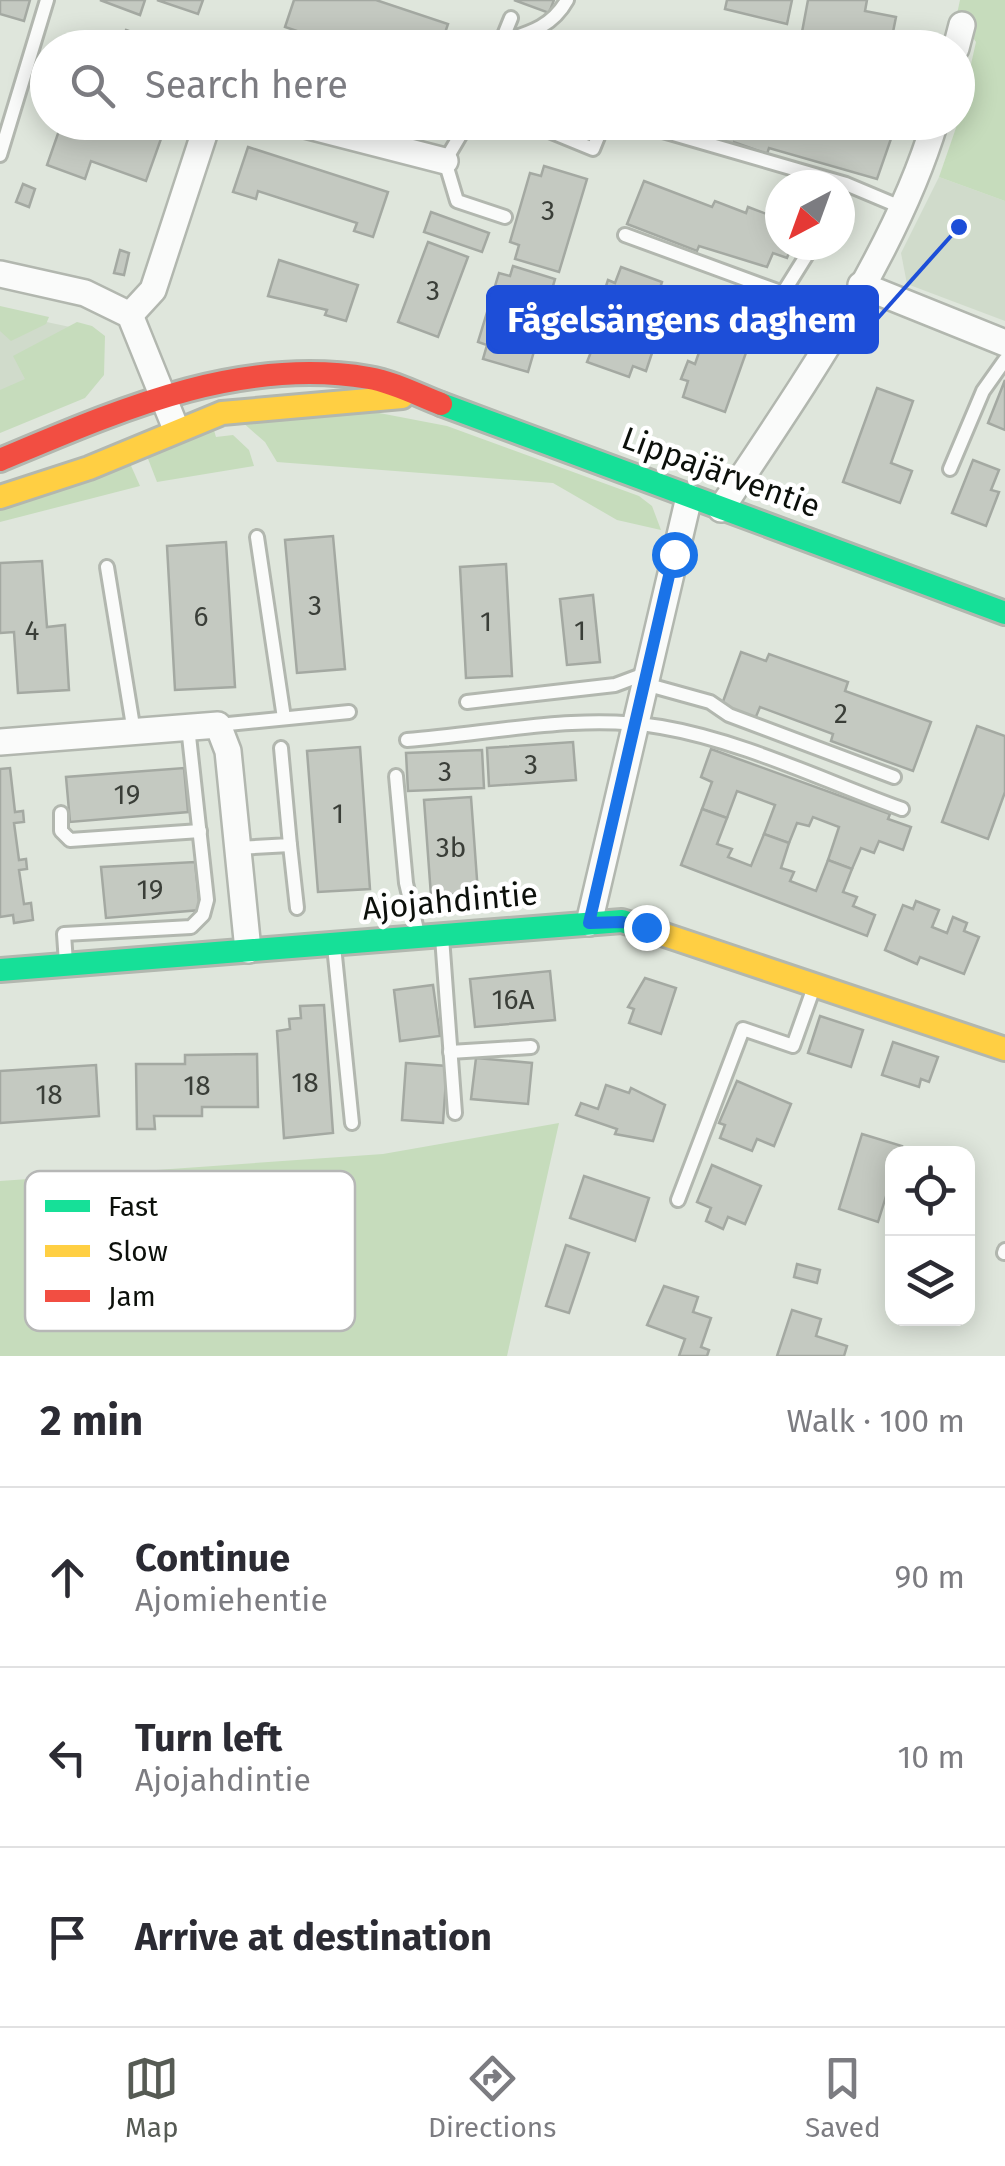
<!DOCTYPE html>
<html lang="en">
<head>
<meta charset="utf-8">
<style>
	body { margin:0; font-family:"Fira Sans",sans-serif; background:#f7f7f7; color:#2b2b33 }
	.controls { position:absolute; right:30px; bottom:30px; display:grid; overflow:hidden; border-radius:20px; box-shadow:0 5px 25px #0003 }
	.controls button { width:90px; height:90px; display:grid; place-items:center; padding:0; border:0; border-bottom:2px solid #e1e1e2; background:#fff; color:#2b2b33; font:50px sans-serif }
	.compass { position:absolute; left:765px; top:170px; width:90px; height:90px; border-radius:50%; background:#fff; box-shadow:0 5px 25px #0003; rotate:221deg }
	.stop { position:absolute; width:30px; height:30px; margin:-22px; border:8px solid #1a73e8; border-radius:50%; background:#fff }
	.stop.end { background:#1a73e8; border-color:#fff; box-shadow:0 2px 10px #0008 }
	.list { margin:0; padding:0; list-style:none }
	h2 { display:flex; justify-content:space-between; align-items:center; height:130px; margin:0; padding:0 40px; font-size:42px }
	h2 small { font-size:32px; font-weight:400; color:#7c7c81 }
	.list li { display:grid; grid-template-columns:65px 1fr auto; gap:30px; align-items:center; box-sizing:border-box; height:180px; padding:0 40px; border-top:2px solid #e1e1e2 }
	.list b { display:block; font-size:38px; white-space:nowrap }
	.list p { margin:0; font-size:32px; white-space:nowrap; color:#7c7c81 }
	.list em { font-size:32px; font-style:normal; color:#7c7c81 }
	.icon { flex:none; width:55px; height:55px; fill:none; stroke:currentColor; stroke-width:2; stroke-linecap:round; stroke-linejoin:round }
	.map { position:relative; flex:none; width:1005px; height:1356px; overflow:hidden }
	.search { position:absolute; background:#fff; box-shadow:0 5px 25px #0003; left:30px; right:30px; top:30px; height:110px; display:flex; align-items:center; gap:25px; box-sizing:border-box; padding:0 35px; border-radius:55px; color:#7c7c81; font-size:38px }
	.sheet { height:670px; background:#fff }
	nav { display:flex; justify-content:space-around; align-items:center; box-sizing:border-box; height:140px; border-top:2px solid #e1e1e2; background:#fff; font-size:28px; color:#7c7c81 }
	nav a { display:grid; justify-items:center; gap:5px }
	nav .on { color:#565b54 }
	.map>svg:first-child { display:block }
	.built { fill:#d0dbcb }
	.green { fill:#c6dcbc }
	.building { fill:#c4c9c1; stroke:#a4a9a2; stroke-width:2.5 }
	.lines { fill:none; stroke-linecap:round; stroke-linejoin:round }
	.lane-casing { stroke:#b2b7af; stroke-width:18 }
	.street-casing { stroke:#b2b7af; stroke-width:30 }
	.fast-casing { stroke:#b2b7af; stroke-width:28 }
	.slow-casing { stroke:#b2b7af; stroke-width:28 }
	.jam-casing { stroke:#b2b7af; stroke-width:28 }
	.lane { stroke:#fafbfa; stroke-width:12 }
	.street { stroke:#fafbfa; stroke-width:25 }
	.fast { stroke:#16e098; stroke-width:22 }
	.slow { stroke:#ffcf43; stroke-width:22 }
	.jam { stroke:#f24e42; stroke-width:22 }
	.route { stroke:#1a73e8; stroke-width:12 }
	.labels { text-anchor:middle; stroke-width:9; stroke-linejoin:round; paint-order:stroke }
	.number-label { font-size:28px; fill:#3a3e38 }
	.street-label { font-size:32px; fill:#0c100b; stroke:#fff }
	.key { fill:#fff; stroke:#b6b7b6; stroke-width:2.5 }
	.key-label { font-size:28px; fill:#0c100b }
	.leader { fill:none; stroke:#1d4ed8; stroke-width:4 }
	.callout-dot { fill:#1d4ed8; stroke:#fff; stroke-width:4 }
	.callout { fill:#1d4ed8; stroke:#1d4ed8; stroke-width:4 }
	.callout-label { font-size:35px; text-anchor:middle; font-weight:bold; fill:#fff }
</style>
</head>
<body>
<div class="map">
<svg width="1005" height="1356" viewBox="0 0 1005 1356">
	<rect width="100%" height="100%" fill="#dfe6dc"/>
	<g class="built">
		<path d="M 939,177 L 1005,201 L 1005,321 L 907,284 L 901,253 Z"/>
		<path d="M 0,312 L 84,330 L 0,424 Z"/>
	</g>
	<g class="green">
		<path d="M 960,0 L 1005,0 L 1005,201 L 939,177 L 958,122 L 976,42 L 957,14 Z"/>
		<path d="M 0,306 L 49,317 L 46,324 L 11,341 L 0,331 Z"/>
		<path d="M 77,322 L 92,326 L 105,336 L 104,375 L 85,398 L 0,433 L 0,390 L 25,379 L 13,356 Z"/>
		<path d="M 374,412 L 447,426 L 639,496 L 652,506 L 661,530 L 617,520 L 553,483 L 277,462 L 265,442 L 241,421 Z"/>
		<path d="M 213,427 L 216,437 L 233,435 L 249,450 L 254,466 L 157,482 L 145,451 Z"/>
		<path d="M 128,459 L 140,486 L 0,522 L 0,504 Z"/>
		<path d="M 559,1123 L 507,1356 L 0,1356 L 0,1181 L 383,1154 Z"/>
	</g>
	<g class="building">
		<path d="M 0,0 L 30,0 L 24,21 L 0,14 Z"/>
		<path d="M 100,0 L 145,0 L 140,15 Z"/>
		<path d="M 157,0 L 203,0 L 198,14 Z"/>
		<path d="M 294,0 L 376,0 L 448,24 L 440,48 L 347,48 L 285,27 Z"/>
		<path d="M 514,0 L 554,0 L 549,13 Z"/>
		<path d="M 727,0 L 792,0 L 787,24 L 725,9 Z"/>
		<path d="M 808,0 L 867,0 L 865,11 L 896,17 L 891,42 L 864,37 L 863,43 L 802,32 Z"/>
		<path d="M 126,30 L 176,48 L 120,48 Z"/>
		<path d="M 86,36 L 120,48 L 82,48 Z"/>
		<path d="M 62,122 L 96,133 L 99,122 L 124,122 L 162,136 L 146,181 L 91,161 L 85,179 L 47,165 Z"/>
		<path d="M 863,122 L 893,133 L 877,179 L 769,148 L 767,154 L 734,142 L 732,148 L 664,123 Z"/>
		<path d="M 248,147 L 388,192 L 373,237 L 354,231 L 357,223 L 258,191 L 256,199 L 233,192 Z"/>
		<path d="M 544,166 L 587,179 L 559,272 L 515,259 L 519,245 L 510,242 L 530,173 L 541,176 Z"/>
		<path d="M 644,181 L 712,207 L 715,201 L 746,213 L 748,207 L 780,219 L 780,245 L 792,245 L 787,258 L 773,253 L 767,267 L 699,246 L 697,251 L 627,224 Z"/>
		<path d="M 23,184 L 35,189 L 29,207 L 16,202 Z"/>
		<path d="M 431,212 L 489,233 L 482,252 L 424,232 Z"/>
		<path d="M 428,242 L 468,257 L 438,337 L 398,322 Z"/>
		<path d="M 120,250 L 129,253 L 124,275 L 114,273 Z"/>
		<path d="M 279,260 L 358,285 L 346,321 L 325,315 L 327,310 L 268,296 Z"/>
		<path d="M 513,266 L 555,279 L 528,372 L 483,359 L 487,345 L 478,342 L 499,273 L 510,276 Z"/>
		<path d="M 621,267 L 662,282 L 658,294 L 672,298 L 662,324 L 649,320 L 642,340 L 655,344 L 646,371 L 633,366 L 629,377 L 587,362 L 593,347 L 585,344 L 592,326 L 599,329 L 609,301 L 602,298 L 608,280 L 615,283 Z"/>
		<path d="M 717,302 L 759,316 L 725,412 L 683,397 L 688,381 L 681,379 L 688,361 L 695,364 L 705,335 L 698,332 L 705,314 L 711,317 Z"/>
		<path d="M 1005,380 L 1005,430 L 988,423 Z"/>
		<path d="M 877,388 L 913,401 L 891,463 L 912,471 L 900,503 L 843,482 Z"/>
		<path d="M 973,460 L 999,470 L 991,490 L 999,492 L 986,526 L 952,513 Z"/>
		<path d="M 333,536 L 345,669 L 297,673 L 285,540 Z"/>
		<path d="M 226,542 L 235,687 L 175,690 L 167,546 Z"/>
		<path d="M 42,561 L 47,627 L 65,625 L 69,690 L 18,693 L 14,632 L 0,633 L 0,563 Z"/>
		<path d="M 506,564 L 512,676 L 466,678 L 460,567 Z"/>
		<path d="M 593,595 L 600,662 L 567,665 L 560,599 Z"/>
		<path d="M 741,652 L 766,661 L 769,654 L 848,682 L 845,691 L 931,722 L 913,771 L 831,741 L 833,734 L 760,707 L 755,719 L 721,707 Z"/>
		<path d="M 977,726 L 1005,736 L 1005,792 L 988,839 L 942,822 Z"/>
		<path d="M 573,742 L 576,780 L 489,786 L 487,748 Z"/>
		<path d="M 360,747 L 370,889 L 318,892 L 307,751 Z"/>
		<path d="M 711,749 L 890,814 L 888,819 L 911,827 L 903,850 L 879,841 L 874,853 L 861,848 L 852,869 L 828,860 L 839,827 L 813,817 L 809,826 L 797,823 L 789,843 L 764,834 L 775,805 L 737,791 L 727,818 L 702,809 L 712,782 L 701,777 Z"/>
		<path d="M 482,750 L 484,788 L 408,791 L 406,753 Z"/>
		<path d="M 10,768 L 15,812 L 23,811 L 24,822 L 14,823 L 19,860 L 26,859 L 27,869 L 19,870 L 24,904 L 31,903 L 33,920 L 14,923 L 13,915 L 0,917 L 0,769 Z"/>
		<path d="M 184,768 L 188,812 L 70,822 L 66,777 Z"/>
		<path d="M 471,797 L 478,893 L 431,896 L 424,800 Z"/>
		<path d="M 702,809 L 727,818 L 717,844 L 732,849 L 728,857 L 751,866 L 764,834 L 789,843 L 781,868 L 794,872 L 790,881 L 816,891 L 828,860 L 852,869 L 843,892 L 857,897 L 853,906 L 875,915 L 867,936 L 681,865 Z"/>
		<path d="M 195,862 L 200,910 L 106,918 L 101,867 Z"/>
		<path d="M 916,901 L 939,910 L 932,927 L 947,933 L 953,917 L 967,923 L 964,931 L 979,937 L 964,974 L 920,957 L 917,964 L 885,950 L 903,905 L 913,909 Z"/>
		<path d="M 550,971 L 555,1020 L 475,1027 L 470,979 Z"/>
		<path d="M 645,978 L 676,988 L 661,1034 L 629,1023 L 634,1009 L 628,1007 Z"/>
		<path d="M 433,985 L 440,1036 L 400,1041 L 394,990 Z"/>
		<path d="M 324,1005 L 333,1133 L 284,1138 L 277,1031 L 290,1029 L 289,1019 L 301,1018 L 300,1006 Z"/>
		<path d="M 820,1016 L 863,1030 L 851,1067 L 808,1053 Z"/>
		<path d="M 893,1042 L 938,1057 L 929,1082 L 921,1079 L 919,1087 L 882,1075 Z"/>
		<path d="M 257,1054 L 258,1107 L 202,1107 L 202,1116 L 154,1116 L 155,1129 L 137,1129 L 136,1064 L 185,1064 L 185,1055 Z"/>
		<path d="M 476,1058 L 532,1063 L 528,1104 L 471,1099 Z"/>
		<path d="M 406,1063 L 447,1066 L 443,1123 L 402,1120 Z"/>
		<path d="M 96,1065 L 99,1116 L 0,1123 L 0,1071 Z"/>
		<path d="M 737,1081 L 791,1104 L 774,1146 L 757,1139 L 752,1151 L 720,1138 L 725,1125 L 719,1123 Z"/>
		<path d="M 606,1085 L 629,1093 L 631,1088 L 665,1105 L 653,1141 L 615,1134 L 617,1129 L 576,1115 L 581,1103 L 598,1109 Z"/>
		<path d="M 862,1134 L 902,1146 L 900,1154 L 892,1154 L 892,1177 L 878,1222 L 839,1209 Z"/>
		<path d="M 712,1165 L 761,1186 L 745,1224 L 728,1217 L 723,1229 L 706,1221 L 711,1208 L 697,1202 Z"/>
		<path d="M 584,1176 L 649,1198 L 635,1241 L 570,1218 Z"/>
		<path d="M 566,1245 L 589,1253 L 569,1313 L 546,1306 Z"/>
		<path d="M 797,1264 L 820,1270 L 817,1283 L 794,1277 Z"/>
		<path d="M 664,1286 L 698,1297 L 693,1312 L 711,1318 L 701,1347 L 709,1350 L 707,1356 L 679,1356 L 685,1339 L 647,1325 Z"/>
		<path d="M 792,1310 L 821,1319 L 816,1336 L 847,1346 L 844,1356 L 777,1356 Z"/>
	</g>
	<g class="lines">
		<g class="lane-casing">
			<g id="lane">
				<path d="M 501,42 C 529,33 552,27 567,0"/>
				<path d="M 500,45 L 511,18"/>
				<path d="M 468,122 L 445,161 L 457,201 L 505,217"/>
				<path d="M 527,122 L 593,149 L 604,122"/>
				<path d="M 624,122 L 642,129"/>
				<path d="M 663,131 L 846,184 L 903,208"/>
				<path d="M 0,155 L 47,0"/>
				<path d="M 625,235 L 783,293 L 813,245"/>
				<path d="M 783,293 L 840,318"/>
				<path d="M 950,469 L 983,391 L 1005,360"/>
				<path d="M 257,537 L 284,718"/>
				<path d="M 107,567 L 134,732"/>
				<path d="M 645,684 L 710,702 L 729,715 L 894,777"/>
				<path d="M 467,702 L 615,685 L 647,673"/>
				<path d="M 218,725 L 349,712"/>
				<path d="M 407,740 C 490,734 577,713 661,727 C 743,741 824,781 902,809"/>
				<path d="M 396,776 L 406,883 L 418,934"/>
				<path d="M 61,813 L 61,831 L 70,840 L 200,831"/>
				<path d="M 290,845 L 297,908"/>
				<path d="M 238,848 L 290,845 L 281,748"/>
				<path d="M 442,937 L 455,1113"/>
				<path d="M 334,946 L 352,1123"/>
				<path d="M 66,963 L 64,934 L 191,927 L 203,915 L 207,900 L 188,727"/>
				<path d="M 450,1052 L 531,1047"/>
				<path d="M 678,1200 L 743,1029 L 793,1046 L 814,987"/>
				<path d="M 1004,1253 L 1005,1250"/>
			</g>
		</g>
		<g class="street-casing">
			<g id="street">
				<path d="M 956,48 L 962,25"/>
				<path d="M 293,122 L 445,161"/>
				<path d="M 0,274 L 85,293 L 130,315 L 176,429"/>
				<path d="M 861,285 L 1005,343"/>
				<path d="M 130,315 L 153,290 L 208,122"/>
				<path d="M 721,509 C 798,392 895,256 935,122"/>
				<path d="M 0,742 L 218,725 L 228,751 L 248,950"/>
				<path d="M 589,923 L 689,497"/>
			</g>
		</g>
		<g class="fast-casing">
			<g id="fast">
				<path d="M 441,404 L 1005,613"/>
				<path d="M 0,970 L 622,921 L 656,932"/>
			</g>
		</g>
		<g class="slow-casing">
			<g id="slow">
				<path d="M 0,497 L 89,468 L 222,413 L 402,397"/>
				<path d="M 656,932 L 1005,1049"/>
			</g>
		</g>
		<g class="jam-casing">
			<path id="jam" d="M 0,460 C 117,411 239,356 369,378 C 393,382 418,395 441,404"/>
		</g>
		<use href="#lane" class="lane"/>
		<use href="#street" class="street"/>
		<use href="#fast" class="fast"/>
		<use href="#slow" class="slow"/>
		<use href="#jam" class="jam"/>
	</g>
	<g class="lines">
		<path class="route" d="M 646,927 L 622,922 L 589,923 L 674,554"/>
	</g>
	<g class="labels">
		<g class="number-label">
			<text x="548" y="220">3</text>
			<text x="433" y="300">3</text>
			<text x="315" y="615">3</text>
			<text x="201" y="626">6</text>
			<text x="486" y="631">1</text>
			<text x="32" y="640">4</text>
			<text x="580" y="640">1</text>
			<text x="841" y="723">2</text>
			<text x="531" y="774">3</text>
			<text x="445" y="781">3</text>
			<text x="127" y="804">19</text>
			<text x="338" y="823">1</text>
			<text x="451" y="857">3b</text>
			<text x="150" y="899">19</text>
			<text x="513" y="1009">16A</text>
			<text x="305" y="1092">18</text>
			<text x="197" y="1095">18</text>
			<text x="49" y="1104">18</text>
		</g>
		<g class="street-label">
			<text transform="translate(721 472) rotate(20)" y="11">Lippajärventie</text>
			<text transform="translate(450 901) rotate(-5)" y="11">Ajojahdintie</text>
		</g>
	</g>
	<rect x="25" y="1171" width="330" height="160" rx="15" class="key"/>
	<rect x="45" y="1200" width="45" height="12" fill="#16e098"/>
	<rect x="45" y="1245" width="45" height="12" fill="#ffcf43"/>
	<rect x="45" y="1290" width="45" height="12" fill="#f24e42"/>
	<g class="key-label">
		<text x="108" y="1216">Fast</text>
		<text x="108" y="1261">Slow</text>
		<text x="108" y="1306">Jam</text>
	</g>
	<path class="leader" d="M959 227L877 319"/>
	<circle class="callout-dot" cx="959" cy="227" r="10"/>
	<rect class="callout" x="488" y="287" width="389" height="65" rx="10"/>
	<g class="callout-label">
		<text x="682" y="332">Fågelsängens daghem</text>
	</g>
</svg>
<div class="controls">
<button><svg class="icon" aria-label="locate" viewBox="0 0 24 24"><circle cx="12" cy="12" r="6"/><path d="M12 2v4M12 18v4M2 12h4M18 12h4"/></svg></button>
<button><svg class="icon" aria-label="layers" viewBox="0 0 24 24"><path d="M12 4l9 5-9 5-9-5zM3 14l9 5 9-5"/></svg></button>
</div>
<svg class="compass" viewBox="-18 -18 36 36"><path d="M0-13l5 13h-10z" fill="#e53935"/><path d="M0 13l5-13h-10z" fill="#7c7c81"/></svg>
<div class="stop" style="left:674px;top:554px"></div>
<div class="stop end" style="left:646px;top:927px"></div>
<div class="search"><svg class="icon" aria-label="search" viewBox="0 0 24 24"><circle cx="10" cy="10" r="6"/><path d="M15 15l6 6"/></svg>Search here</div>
</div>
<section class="sheet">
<h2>2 min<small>Walk · 100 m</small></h2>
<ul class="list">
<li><svg class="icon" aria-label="ahead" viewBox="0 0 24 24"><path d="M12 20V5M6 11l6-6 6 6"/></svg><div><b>Continue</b><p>Ajomiehentie</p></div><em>90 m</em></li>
<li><svg class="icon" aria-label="left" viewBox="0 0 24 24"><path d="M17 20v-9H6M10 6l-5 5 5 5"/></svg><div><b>Turn left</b><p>Ajojahdintie</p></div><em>10 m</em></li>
<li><svg class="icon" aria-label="arrive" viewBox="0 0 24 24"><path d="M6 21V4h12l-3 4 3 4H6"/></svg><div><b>Arrive at destination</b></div></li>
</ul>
</section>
<nav>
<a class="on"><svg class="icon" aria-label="map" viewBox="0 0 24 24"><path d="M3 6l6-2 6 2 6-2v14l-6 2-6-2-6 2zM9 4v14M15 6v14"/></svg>Map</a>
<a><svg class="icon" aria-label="directions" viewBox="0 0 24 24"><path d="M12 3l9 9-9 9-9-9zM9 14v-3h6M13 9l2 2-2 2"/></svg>Directions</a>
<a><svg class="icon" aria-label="saved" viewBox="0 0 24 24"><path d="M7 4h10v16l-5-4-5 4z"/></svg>Saved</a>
</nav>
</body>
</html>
